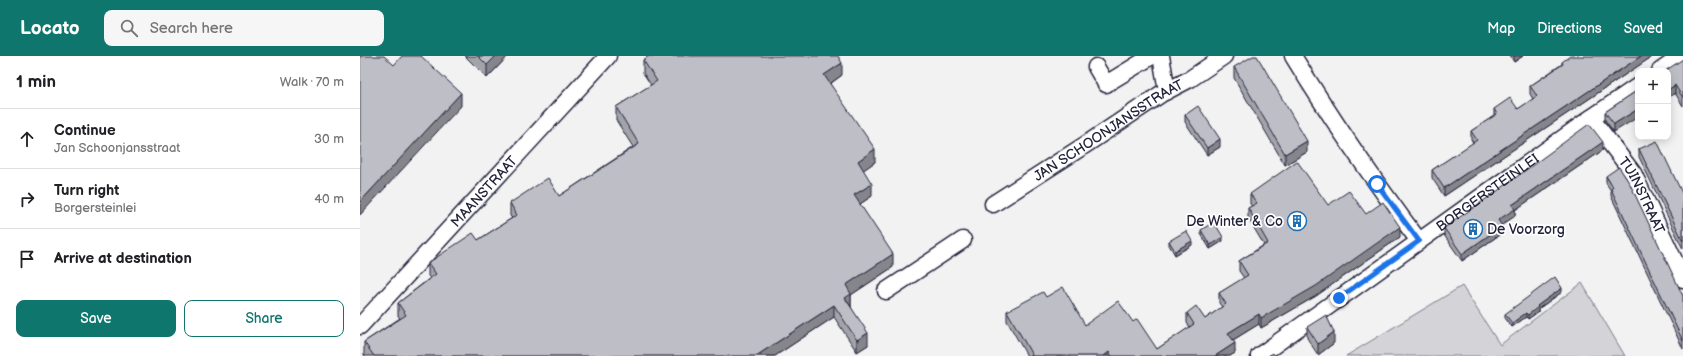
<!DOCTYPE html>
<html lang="en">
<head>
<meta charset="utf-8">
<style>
	body { margin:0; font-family:"Balsamiq Sans",sans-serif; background:#f6f6f6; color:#202124 }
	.controls { position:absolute; right:12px; top:12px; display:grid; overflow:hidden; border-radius:8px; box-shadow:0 2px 10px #0003 }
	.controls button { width:36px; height:36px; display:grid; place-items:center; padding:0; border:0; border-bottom:1px solid #e0e0e0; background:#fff; color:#202124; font:20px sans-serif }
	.stop { position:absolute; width:12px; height:12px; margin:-9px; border:3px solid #1a73e8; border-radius:50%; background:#fff }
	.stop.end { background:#1a73e8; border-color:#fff; box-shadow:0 1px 4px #0008 }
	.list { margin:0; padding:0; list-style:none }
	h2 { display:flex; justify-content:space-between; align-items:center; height:52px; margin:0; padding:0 16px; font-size:17px }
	h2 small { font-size:13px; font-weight:400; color:#757577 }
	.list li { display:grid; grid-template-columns:26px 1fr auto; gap:12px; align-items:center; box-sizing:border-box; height:60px; padding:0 16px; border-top:1px solid #e0e0e0 }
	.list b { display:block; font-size:15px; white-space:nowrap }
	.list p { margin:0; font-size:13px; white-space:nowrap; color:#757577 }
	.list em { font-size:13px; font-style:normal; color:#757577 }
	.actions { display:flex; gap:8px; padding:12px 16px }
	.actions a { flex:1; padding:9px 0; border:1px solid #0f766e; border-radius:8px; text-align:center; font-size:14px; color:#0f766e }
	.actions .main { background:#0f766e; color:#fff }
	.icon { flex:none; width:22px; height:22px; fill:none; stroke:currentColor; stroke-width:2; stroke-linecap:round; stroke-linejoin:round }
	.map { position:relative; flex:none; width:1323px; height:300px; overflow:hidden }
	header { display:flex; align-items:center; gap:24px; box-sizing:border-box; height:56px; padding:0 20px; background:#0f766e; color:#fff }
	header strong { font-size:19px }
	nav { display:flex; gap:22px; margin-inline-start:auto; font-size:14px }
	.search { width:280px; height:36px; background:#f6f6f6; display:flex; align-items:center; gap:10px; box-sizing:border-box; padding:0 14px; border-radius:8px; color:#757577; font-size:15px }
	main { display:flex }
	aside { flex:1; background:#fff }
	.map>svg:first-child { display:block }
	.green { fill:#d3d3d8; stroke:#7a7a8a }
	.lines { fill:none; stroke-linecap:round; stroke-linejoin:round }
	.minor-casing { stroke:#22223b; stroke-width:19 }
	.minor { stroke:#fff; stroke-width:16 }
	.wall { fill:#a3a3aa; stroke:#22223b }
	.shaded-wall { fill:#85858b; stroke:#22223b }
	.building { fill:#bebec6; stroke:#22223b }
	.route { stroke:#1a73e8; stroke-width:5 }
	.labels { text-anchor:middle; stroke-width:3.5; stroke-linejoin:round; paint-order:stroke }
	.street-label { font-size:14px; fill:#22223b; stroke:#fff }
	.poi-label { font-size:14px; fill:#22223b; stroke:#fff; text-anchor:end }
</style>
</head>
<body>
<header>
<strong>Locato</strong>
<div class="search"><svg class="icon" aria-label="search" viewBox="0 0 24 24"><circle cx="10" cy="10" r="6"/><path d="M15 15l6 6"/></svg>Search here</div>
<nav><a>Map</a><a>Directions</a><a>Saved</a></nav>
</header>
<main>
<aside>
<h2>1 min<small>Walk · 70 m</small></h2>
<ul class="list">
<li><svg class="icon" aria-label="ahead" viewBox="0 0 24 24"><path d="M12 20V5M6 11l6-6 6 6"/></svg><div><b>Continue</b><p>Jan Schoonjansstraat</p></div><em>30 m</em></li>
<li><svg class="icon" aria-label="right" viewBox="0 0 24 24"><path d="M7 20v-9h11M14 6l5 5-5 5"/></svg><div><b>Turn right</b><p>Borgersteinlei</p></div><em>40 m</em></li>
<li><svg class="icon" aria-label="arrive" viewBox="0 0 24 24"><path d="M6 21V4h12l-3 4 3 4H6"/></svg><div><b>Arrive at destination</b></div></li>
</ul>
<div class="actions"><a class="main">Save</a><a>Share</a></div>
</aside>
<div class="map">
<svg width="1323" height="300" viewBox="0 0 1323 300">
	<rect width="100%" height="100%" fill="#f2f2f3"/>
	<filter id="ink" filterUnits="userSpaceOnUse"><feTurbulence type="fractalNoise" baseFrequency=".025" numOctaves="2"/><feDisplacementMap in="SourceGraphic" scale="8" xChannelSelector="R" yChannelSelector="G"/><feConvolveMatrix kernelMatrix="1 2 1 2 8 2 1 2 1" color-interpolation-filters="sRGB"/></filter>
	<g filter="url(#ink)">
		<path class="green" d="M 1222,227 L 1265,300 L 986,300 L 1102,230 L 1140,289 Z"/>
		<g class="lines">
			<g class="minor-casing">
				<g id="minor">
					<path d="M 801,0 L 807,35"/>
					<path d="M 933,0 C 972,64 1014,125 1059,185"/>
					<path d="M 736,11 L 746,28 L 792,0"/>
					<path d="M 1300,15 L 1322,0"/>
					<path id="s1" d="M 1231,62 L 1273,117 L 1323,223"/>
					<path id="s2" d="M 633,148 L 725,89 L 801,38 L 830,23 L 864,0"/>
					<path d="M 526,235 L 603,184"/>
					<path id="s3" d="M 0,270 L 248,0"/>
					<path id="s4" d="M 899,300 L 1231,62 L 1278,30"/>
				</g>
			</g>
			<use href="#minor" class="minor"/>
		</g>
		<g class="wall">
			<path d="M 105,0 L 148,0 L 127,22 Z"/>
			<path d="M 1150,0 L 1163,0 L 1154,6 Z"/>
			<path d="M 1293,0 L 1084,140 L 1072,122 L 1072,114 L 1113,87 L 1111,83 L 1111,75 L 1134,60 L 1134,53 L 1158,53 L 1173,43 L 1170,38 L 1170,30 L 1202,8 L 1202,6 Z"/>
			<path d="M 1323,3 L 1323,50 L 1315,37 L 1308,42 Z"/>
			<path d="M 283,4 L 482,19 L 470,28 L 515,106 L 503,114 L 512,140 L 500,148 L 533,211 L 491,239 L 491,251 L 508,289 L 497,296 L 474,261 L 415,300 L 5,300 L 4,299 L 4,286 L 40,262 L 38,260 L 38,247 L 70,222 L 68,220 L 68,207 L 118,184 L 152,162 L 150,160 L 150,147 L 199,140 L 273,91 L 256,64 L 256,51 L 291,29 L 283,17 Z"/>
			<path d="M 874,11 L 947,96 L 925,109 L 874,22 Z"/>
			<path d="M 1278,34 L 1254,76 L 1245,64 L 1245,56 Z"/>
			<path d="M 825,59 L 860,91 L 847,99 L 825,66 Z"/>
			<path d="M 1279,93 L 1323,139 L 1323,193 L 1279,101 Z"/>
			<path d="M 1243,94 L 1155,154 L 1155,160 L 1141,169 L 1142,177 L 1102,205 L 1084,179 L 1084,172 Z"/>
			<path d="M 1246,120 L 1323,240 L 1323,293 L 1251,140 L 1251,135 L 1246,127 Z"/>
			<path d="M 890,138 L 968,149 L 1006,158 L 1040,181 L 956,240 L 901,272 L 899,268 L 873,284 L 875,297 L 870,300 L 667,300 L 647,265 L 647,255 L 686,241 L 725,269 L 773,266 L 797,293 L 830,271 L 827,267 L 827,257 L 845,263 L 862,251 L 859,247 L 859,237 L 884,222 L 879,215 L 879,205 L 904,189 L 888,162 L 888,152 L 892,150 L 890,148 Z"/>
			<path d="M 841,174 L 863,185 L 850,193 L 841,178 Z"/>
			<path d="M 809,185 L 832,189 L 815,199 L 809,189 Z"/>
			<path d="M 1202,236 L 1178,253 L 1178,256 L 1168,263 L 1166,261 L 1152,271 L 1145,262 L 1145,258 Z"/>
			<path d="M 947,271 L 974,287 L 958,299 L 947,282 Z"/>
		</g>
		<g class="shaded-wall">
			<path d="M 136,0 L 148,0 L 127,22 L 127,9 Z"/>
			<path d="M 1154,0 L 1163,0 L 1154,6 Z"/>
			<path d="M 1281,0 L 1293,0 L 1084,140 L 1084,132 Z"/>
			<path d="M 482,7 L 482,19 L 464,32 L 464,19 Z"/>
			<path d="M 1315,29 L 1315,37 L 1308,42 L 1308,34 Z"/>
			<path d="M 101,37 L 101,50 L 0,159 L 0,146 Z"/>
			<path d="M 1278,53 L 1278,61 L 1254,76 L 1254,68 Z"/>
			<path d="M 860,83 L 860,91 L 847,99 L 847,92 Z"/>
			<path d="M 947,85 L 947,96 L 925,109 L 925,98 Z"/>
			<path d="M 1243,86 L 1243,94 L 1155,154 L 1155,160 L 1138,172 L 1138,164 L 1152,149 Z"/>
			<path d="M 515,93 L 515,106 L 498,118 L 498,105 Z"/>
			<path d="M 512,128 L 512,140 L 494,152 L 494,139 Z"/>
			<path d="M 1142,170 L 1142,177 L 1102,205 L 1102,198 Z"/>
			<path d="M 1040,171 L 1040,181 L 956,240 L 901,272 L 901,262 Z"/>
			<path d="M 863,181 L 863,185 L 850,193 L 850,189 Z"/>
			<path d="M 832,185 L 832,189 L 815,199 L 815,195 Z"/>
			<path d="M 533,198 L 533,211 L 491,239 L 491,251 L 485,242 L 486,229 Z"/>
			<path d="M 1202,232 L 1202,236 L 1178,253 L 1178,256 L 1168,263 L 1168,259 L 1177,250 Z"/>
			<path d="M 474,249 L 474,261 L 415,300 L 396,300 Z"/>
			<path d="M 1166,257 L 1166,261 L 1152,271 L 1152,267 Z"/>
			<path d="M 899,258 L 899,268 L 868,287 L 868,277 Z"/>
			<path d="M 974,276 L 974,287 L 958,299 L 958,288 Z"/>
			<path d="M 508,277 L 508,289 L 497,296 L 497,284 Z"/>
			<path d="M 875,287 L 875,297 L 870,300 L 855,300 Z"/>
			<path d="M 749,296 L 749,300 L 744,300 Z"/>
		</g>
		<g class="building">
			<path d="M 0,0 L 24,0 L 34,9 L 42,0 L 61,0 L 101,37 L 0,146 Z"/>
			<path d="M 118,0 L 136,0 L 127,9 Z"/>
			<path d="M 289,0 L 478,0 L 482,7 L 464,19 L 515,93 L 498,105 L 512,128 L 494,139 L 533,198 L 486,229 L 491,238 L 485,242 L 508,277 L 497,284 L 474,249 L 396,300 L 14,300 L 4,286 L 46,259 L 38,247 L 76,218 L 68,207 L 113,177 L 118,184 L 157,159 L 150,147 L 188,122 L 199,140 L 279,88 L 256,51 L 297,25 L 283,4 Z"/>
			<path d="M 893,0 L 897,0 L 947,85 L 925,98 L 874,11 Z"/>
			<path d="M 1210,0 L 1281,0 L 1084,132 L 1072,114 L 1117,84 L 1111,75 L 1137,58 L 1134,53 L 1150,42 L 1158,53 L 1177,40 L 1170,30 L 1203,8 L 1202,6 Z"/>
			<path d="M 1323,3 L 1323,42 L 1315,29 L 1308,34 L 1308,15 L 1305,15 Z"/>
			<path d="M 1278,34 L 1278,53 L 1254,68 L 1245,56 Z"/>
			<path d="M 838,50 L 860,83 L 847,92 L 825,59 Z"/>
			<path d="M 1229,68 L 1243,86 L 1152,149 L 1155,153 L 1138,164 L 1142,170 L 1102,198 L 1084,172 L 1136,136 Z"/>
			<path d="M 1297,85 L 1323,139 L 1323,185 L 1279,93 Z"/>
			<path d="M 937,105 L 968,149 L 989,135 L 1006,158 L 1023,146 L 1040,171 L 956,230 L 901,262 L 899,258 L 868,277 L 875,287 L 855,300 L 752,300 L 749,296 L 744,300 L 670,300 L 672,299 L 647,255 L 683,236 L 686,241 L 703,231 L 725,269 L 758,245 L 773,266 L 777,263 L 797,293 L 834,268 L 827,257 L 836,250 L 845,263 L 866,248 L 859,237 L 888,219 L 879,205 L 908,187 L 888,152 L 897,147 L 890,138 Z"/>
			<path d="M 1259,111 L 1270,128 L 1323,240 L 1323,285 L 1251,133 L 1253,131 L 1246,120 Z"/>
			<path d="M 854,166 L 863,181 L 850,189 L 841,174 Z"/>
			<path d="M 826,175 L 832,185 L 815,195 L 809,185 Z"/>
			<path d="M 1195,221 L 1202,232 L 1177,250 L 1178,251 L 1168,259 L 1166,257 L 1152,267 L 1145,258 Z"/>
			<path d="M 966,259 L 974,276 L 958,288 L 947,271 Z"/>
			<path d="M 913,297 L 915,300 L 908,300 Z"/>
		</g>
	</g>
	<g class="lines" filter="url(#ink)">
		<path class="route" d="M 979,242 L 1059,185 L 1017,128"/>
	</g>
	<defs>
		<g id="building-ring" transform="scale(1)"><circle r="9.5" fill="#fff" stroke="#1f6fb2" stroke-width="1.5"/><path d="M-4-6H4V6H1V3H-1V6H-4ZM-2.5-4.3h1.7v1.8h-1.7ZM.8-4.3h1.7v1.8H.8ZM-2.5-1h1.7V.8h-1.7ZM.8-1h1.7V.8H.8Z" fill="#1f6fb2"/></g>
	</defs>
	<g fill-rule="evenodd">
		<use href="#building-ring" x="937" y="165"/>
		<use href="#building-ring" x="1113" y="173"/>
	</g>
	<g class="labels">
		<g class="street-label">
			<text dy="5" stroke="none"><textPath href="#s2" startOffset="137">JAN SCHOONJANSSTRAAT</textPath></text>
			<text dy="5" stroke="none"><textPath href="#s3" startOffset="183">MAANSTRAAT</textPath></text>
			<text dy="5" stroke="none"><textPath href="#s4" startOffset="281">BORGERSTEINLEI</textPath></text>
			<text dy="5" stroke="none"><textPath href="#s1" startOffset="93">TUINSTRAAT</textPath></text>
		</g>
		<g class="poi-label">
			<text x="923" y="170">De Winter &amp; Co</text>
			<text x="1127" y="178" text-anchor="start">De Voorzorg</text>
		</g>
	</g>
</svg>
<div class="controls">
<button>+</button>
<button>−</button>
</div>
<div class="stop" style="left:1017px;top:128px"></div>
<div class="stop end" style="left:979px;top:242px"></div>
</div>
</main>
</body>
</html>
